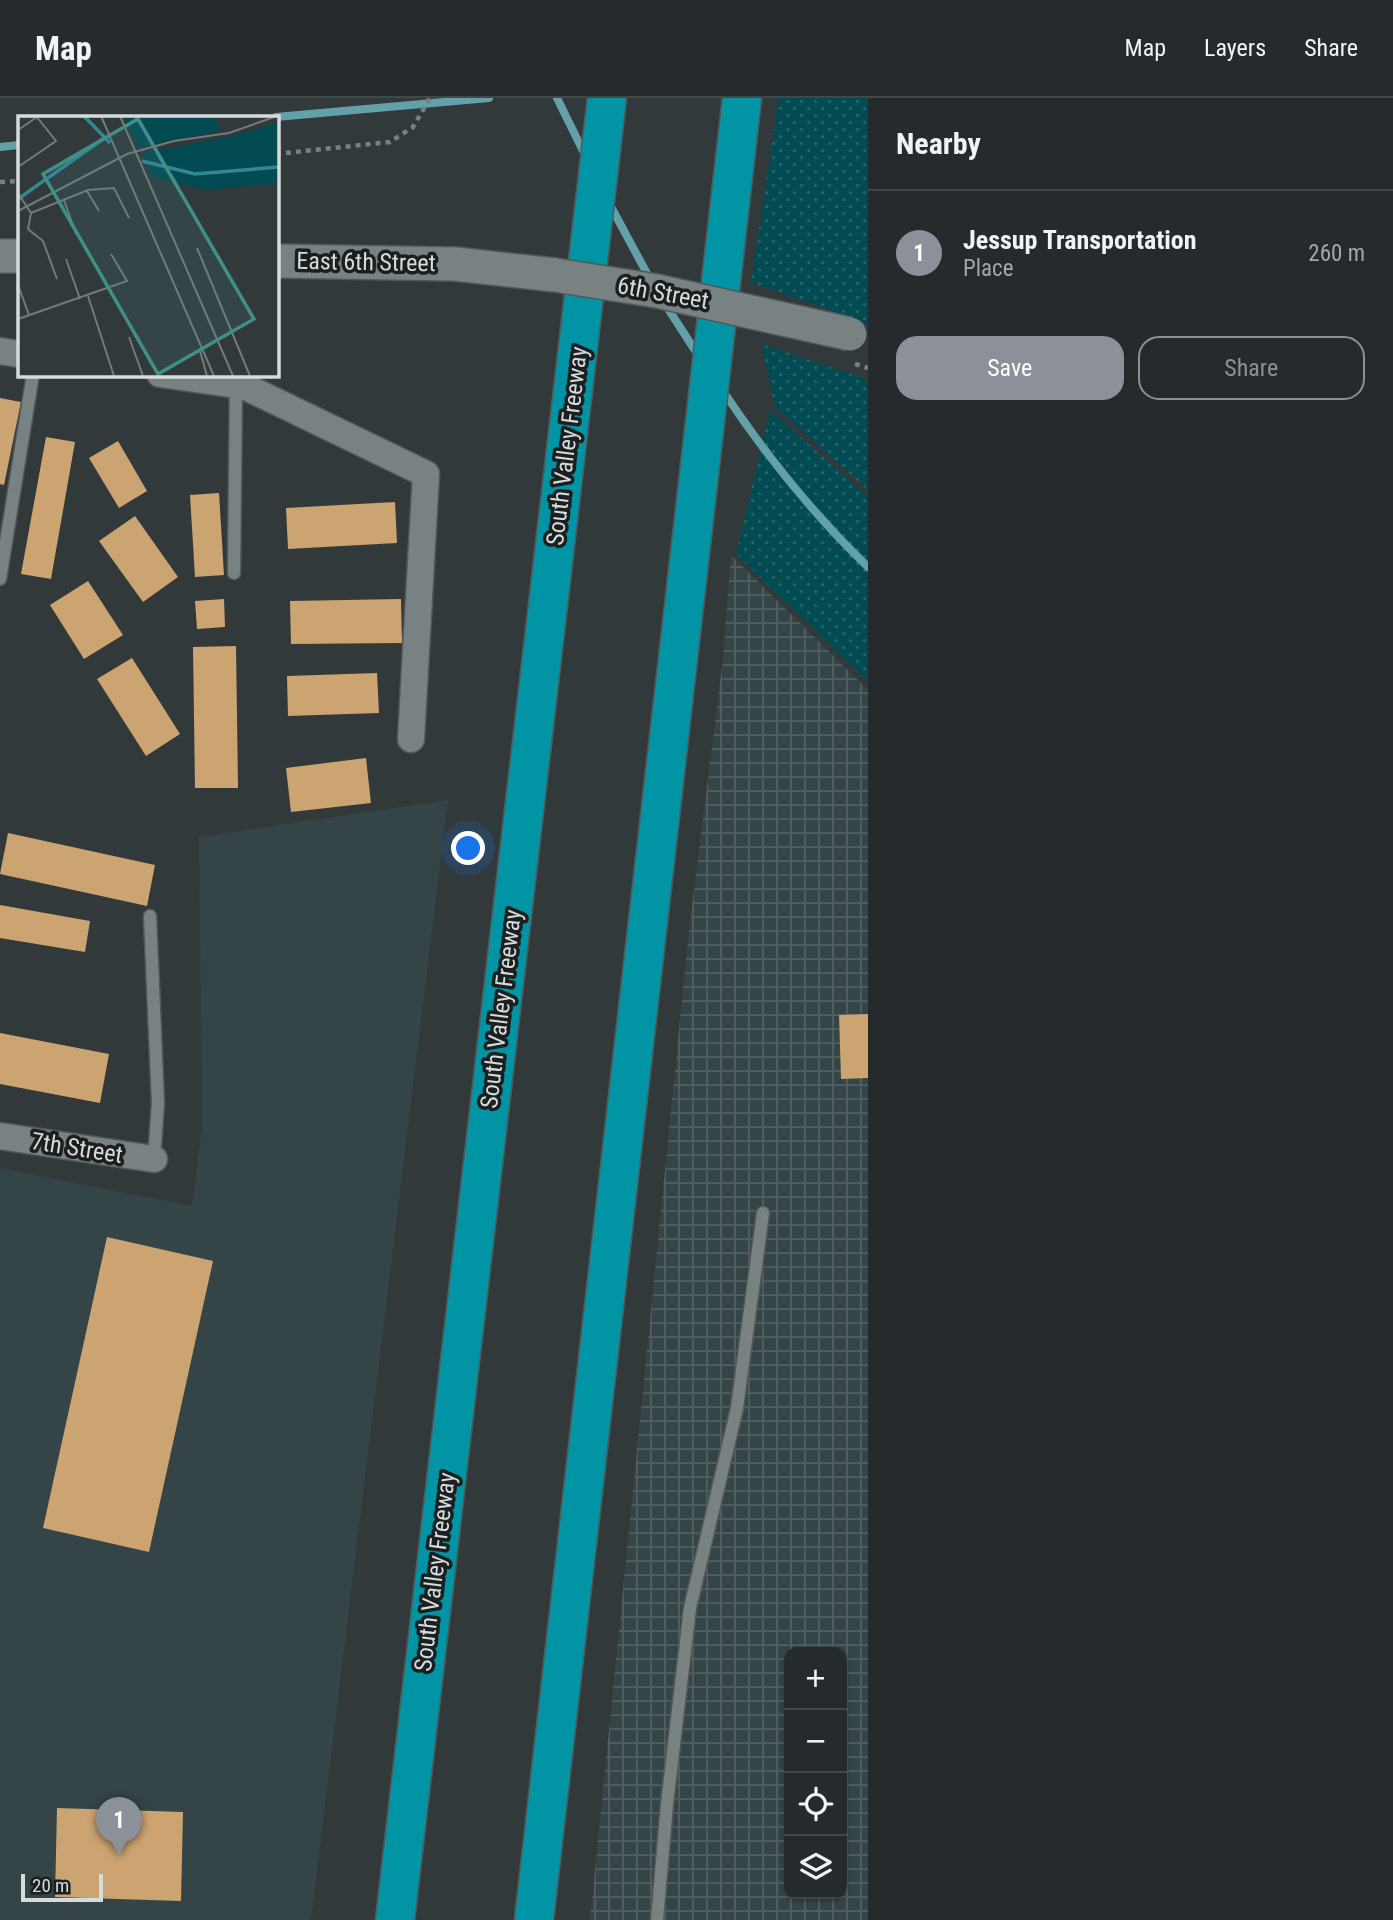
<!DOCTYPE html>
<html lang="en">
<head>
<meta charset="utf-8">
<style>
	body { margin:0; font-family:"Roboto Condensed",sans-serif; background:#2d3334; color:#f1f3f6 }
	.controls { position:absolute; right:21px; bottom:21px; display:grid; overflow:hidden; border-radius:14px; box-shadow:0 2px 5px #0004 }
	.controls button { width:63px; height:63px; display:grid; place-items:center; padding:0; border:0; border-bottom:2px solid #424748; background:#252b2c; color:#f1f3f6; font:35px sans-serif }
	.scale { position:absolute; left:21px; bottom:18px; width:82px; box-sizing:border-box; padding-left:7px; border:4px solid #d6dbdc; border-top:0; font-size:19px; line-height:24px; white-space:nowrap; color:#d6dbdc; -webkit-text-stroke:5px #1c1f20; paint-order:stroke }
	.you { position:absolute; left:469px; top:751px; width:24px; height:24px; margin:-18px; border:5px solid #fff; border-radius:50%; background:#1a73e8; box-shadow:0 0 0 10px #1a73e833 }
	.badge { display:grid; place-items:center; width:46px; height:46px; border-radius:50%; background:#8c9099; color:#fff; font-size:23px; font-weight:700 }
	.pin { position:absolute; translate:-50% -58px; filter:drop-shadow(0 2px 4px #0008) }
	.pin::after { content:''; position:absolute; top:37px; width:24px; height:21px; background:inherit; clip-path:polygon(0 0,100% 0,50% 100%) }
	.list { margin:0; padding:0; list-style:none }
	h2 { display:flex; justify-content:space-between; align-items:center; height:91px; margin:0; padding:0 28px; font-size:30px }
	h2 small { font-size:23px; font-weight:400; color:#a3a7a9 }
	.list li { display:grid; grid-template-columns:46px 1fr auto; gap:21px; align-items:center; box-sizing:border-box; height:126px; padding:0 28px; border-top:2px solid #424748 }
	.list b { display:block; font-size:26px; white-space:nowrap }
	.list p { margin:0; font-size:23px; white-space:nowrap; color:#a3a7a9 }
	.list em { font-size:23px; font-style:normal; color:#a3a7a9 }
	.actions { display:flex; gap:14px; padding:21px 28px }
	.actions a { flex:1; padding:16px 0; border:2px solid #8c9099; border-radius:21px; text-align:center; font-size:24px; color:#8c9099 }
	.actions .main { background:#8c9099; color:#fff }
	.icon { flex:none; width:38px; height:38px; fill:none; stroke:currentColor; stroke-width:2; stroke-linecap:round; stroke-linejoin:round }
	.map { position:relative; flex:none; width:868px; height:1822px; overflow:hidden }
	header { display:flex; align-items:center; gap:42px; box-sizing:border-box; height:98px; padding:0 35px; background:#252b2c; border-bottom:2px solid #424748 }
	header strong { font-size:33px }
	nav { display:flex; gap:38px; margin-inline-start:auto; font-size:24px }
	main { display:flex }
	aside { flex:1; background:#252b2c }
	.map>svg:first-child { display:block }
	.built { fill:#354446 }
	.industrial { fill:url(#industrial-grid); fill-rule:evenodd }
	.grass { fill:url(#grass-dots) }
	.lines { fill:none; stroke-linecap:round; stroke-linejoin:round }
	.stream { stroke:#63a0a9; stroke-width:8 }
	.building { fill:#cba471 }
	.service-casing { stroke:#525859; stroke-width:15 }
	.minor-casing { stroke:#525859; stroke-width:29 }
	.tertiary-casing { stroke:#525859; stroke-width:36 }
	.motorway-casing { stroke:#525859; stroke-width:41 }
	.path { stroke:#7a8081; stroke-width:4.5; stroke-dasharray:5 5; stroke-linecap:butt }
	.service { stroke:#798283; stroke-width:12 }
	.minor { stroke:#798283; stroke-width:26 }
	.tertiary { stroke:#798283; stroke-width:33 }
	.motorway { stroke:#0094a4; stroke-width:38 }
	.tertiary-bridge-casing { stroke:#525859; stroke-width:36; stroke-linecap:butt }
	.path-bridge { stroke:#7a8081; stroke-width:4.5; stroke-dasharray:5 5; stroke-linecap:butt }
	.tertiary-bridge { stroke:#798283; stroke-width:33 }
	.labels { text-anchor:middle; stroke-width:7; stroke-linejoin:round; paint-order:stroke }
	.street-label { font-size:24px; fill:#d6dbdc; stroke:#1c1f20 }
	.inset-river { fill:none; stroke:#328793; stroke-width:3.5 }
	.inset-road { fill:none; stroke:#737a7b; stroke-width:2 }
	.view { fill:#418f8a; fill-opacity:0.15; stroke:#418f8a; stroke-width:3.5 }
	.inset-edge { fill:none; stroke:#d6dbdc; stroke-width:3.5 }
</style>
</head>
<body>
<header>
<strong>Map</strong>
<nav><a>Map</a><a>Layers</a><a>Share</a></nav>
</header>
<main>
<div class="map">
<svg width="868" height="1822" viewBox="0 0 868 1822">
	<defs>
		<pattern id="industrial-grid" width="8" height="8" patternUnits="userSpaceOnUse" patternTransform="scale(1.75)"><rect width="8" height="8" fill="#354446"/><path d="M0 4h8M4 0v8" fill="none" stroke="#525e60"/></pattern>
		<pattern id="grass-dots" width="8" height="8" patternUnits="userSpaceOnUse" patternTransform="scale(1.75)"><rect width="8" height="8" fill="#034b53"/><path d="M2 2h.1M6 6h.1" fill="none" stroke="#27646b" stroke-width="1.8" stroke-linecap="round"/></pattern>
	</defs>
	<rect width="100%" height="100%" fill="#31393a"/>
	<path class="built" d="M 448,702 L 311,1822 L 0,1822 L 0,1070 L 192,1108 L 202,1029 L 199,739 Z"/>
	<path class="industrial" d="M 731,457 L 868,592 L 868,1822 L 590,1822 L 689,832 L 723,560 ZM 789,1554 L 842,1554 L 842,1796 L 789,1796 Z"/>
	<g class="grass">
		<path d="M 779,0 L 868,0 L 868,226 L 751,184 Z"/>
		<path d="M 762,246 L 868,282 L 868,392 L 775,309 Z"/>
		<path d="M 770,312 L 868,399 L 868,583 L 736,456 Z"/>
	</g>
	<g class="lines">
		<g class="stream">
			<path d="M 557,0 L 586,59"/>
			<path d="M 276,19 L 489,0"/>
			<path d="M 0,49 L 19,47"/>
			<path d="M 609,105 L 651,183"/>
			<path d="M 665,206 L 700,260"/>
			<path d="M 723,293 C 765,356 813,416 868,469"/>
		</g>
	</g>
	<g class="building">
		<path d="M 0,300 L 21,304 L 4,387 L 0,386 Z"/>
		<path d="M 46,339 L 75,344 L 51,481 L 21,476 Z"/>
		<path d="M 118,343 L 147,393 L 119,410 L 89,360 Z"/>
		<path d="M 219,395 L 224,477 L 195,479 L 190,397 Z"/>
		<path d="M 395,404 L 397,445 L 288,451 L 286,410 Z"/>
		<path d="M 135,418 L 178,479 L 143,504 L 99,443 Z"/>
		<path d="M 88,483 L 123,537 L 84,561 L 50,507 Z"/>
		<path d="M 224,501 L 225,529 L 197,531 L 195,503 Z"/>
		<path d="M 401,501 L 402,545 L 291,546 L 290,503 Z"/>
		<path d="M 236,548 L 238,690 L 195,690 L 193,549 Z"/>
		<path d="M 132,560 L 180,636 L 146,658 L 97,581 Z"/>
		<path d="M 377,575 L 379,615 L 288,618 L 287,578 Z"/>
		<path d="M 366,660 L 371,705 L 291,714 L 286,670 Z"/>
		<path d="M 8,735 L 155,767 L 147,808 L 0,776 Z"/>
		<path d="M 0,807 L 90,823 L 85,854 L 0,840 Z"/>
		<path d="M 868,916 L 868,980 L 841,981 L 839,917 Z"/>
		<path d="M 0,935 L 109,956 L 100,1005 L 0,986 Z"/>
		<path d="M 107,1139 L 213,1163 L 149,1454 L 43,1430 Z"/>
		<path d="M 57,1710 L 183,1714 L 181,1803 L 55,1799 Z"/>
	</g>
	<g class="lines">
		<g class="service-casing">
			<g id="service">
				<path d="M 234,475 L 236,287"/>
				<path d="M 0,481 L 33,276"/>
				<path d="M 150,818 L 158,1005 L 154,1061"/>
				<path d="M 657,1822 L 667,1706 L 690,1510 L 737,1310 L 763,1115"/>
			</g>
		</g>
		<g class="minor-casing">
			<g id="minor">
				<path d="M 0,253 L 19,256"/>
				<path d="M 160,276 L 244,288 L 426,376 L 411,641"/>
				<path d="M 0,1038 L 154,1061"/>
			</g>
		</g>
		<g class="tertiary-casing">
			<g id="tertiary">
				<path d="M 0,158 L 19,158"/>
				<path d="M 276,163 L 455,166"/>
			</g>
		</g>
		<g class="motorway-casing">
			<g id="motorway">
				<path d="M 395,1822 L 607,0"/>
				<path d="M 534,1822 L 742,0"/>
			</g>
		</g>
		<g class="path">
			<path d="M 276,56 L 390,44 L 413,29 L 430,0"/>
			<path d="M 0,84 L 19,83"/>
		</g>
		<use href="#service" class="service"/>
		<use href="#minor" class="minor"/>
		<use href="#tertiary" class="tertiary"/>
		<use href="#motorway" class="motorway"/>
		<g class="tertiary-bridge-casing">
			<path id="tertiary-bridge" d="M 455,166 L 555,177 L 657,193 L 850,236"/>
		</g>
		<path class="path-bridge" d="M 855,266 L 868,270"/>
		<use href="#tertiary-bridge" class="tertiary-bridge"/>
	</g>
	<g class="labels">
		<g class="street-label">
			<text transform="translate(366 164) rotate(1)" y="8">East 6th Street</text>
			<text transform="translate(663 195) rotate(10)" y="8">6th Street</text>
			<text transform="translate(567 348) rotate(-83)" y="8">South Valley Freeway</text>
			<text transform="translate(501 911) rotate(-83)" y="8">South Valley Freeway</text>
			<text transform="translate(77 1050) rotate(9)" y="8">7th Street</text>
			<text transform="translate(435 1474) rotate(-83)" y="8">South Valley Freeway</text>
		</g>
	</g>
	<g transform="translate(18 18)">
		<rect width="261" height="261" fill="#31393a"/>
		<path d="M 107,0 L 196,0 L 204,15 L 119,31 ZM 261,6 L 261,67 L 188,74 L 135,61 L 124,37 L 219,19 Z" fill="#034b53"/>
		<path class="inset-river" d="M 66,0 L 92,27M 124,45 L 177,58 L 261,51M 0,83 L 85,23"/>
		<path class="inset-road" d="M 83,0 L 196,260M 102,0 L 215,260M 0,14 L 19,1M 0,51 L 38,25 L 18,0M 69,75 L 81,95M 0,77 L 13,97 L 70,74 L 96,72 L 111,102M 46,84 L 58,118M 0,95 L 109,38 L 156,25 L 211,17 L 259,0M 13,97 L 10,113 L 25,125 L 39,163M 179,132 L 232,260M 48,143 L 62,183M 0,169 L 11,199M 70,180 L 96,260M 0,203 L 109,165 L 93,138M 111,221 L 125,260M 182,235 L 189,260"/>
		<path class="view" d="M 120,3 L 236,203 L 140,258 L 25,58 Z"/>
		<rect width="261" height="261" class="inset-edge"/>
	</g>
</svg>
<div class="controls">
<button>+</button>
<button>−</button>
<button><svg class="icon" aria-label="locate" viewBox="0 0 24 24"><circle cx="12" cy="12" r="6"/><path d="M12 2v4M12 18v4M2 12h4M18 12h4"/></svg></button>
<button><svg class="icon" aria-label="layers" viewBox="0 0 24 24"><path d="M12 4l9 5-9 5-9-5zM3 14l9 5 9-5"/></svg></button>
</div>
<div class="scale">20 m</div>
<div class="you"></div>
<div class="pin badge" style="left:119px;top:1757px">1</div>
</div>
<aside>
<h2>Nearby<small></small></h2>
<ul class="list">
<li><span class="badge">1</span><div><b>Jessup Transportation</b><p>Place</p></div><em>260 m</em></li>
</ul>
<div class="actions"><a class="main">Save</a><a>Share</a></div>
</aside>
</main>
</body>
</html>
